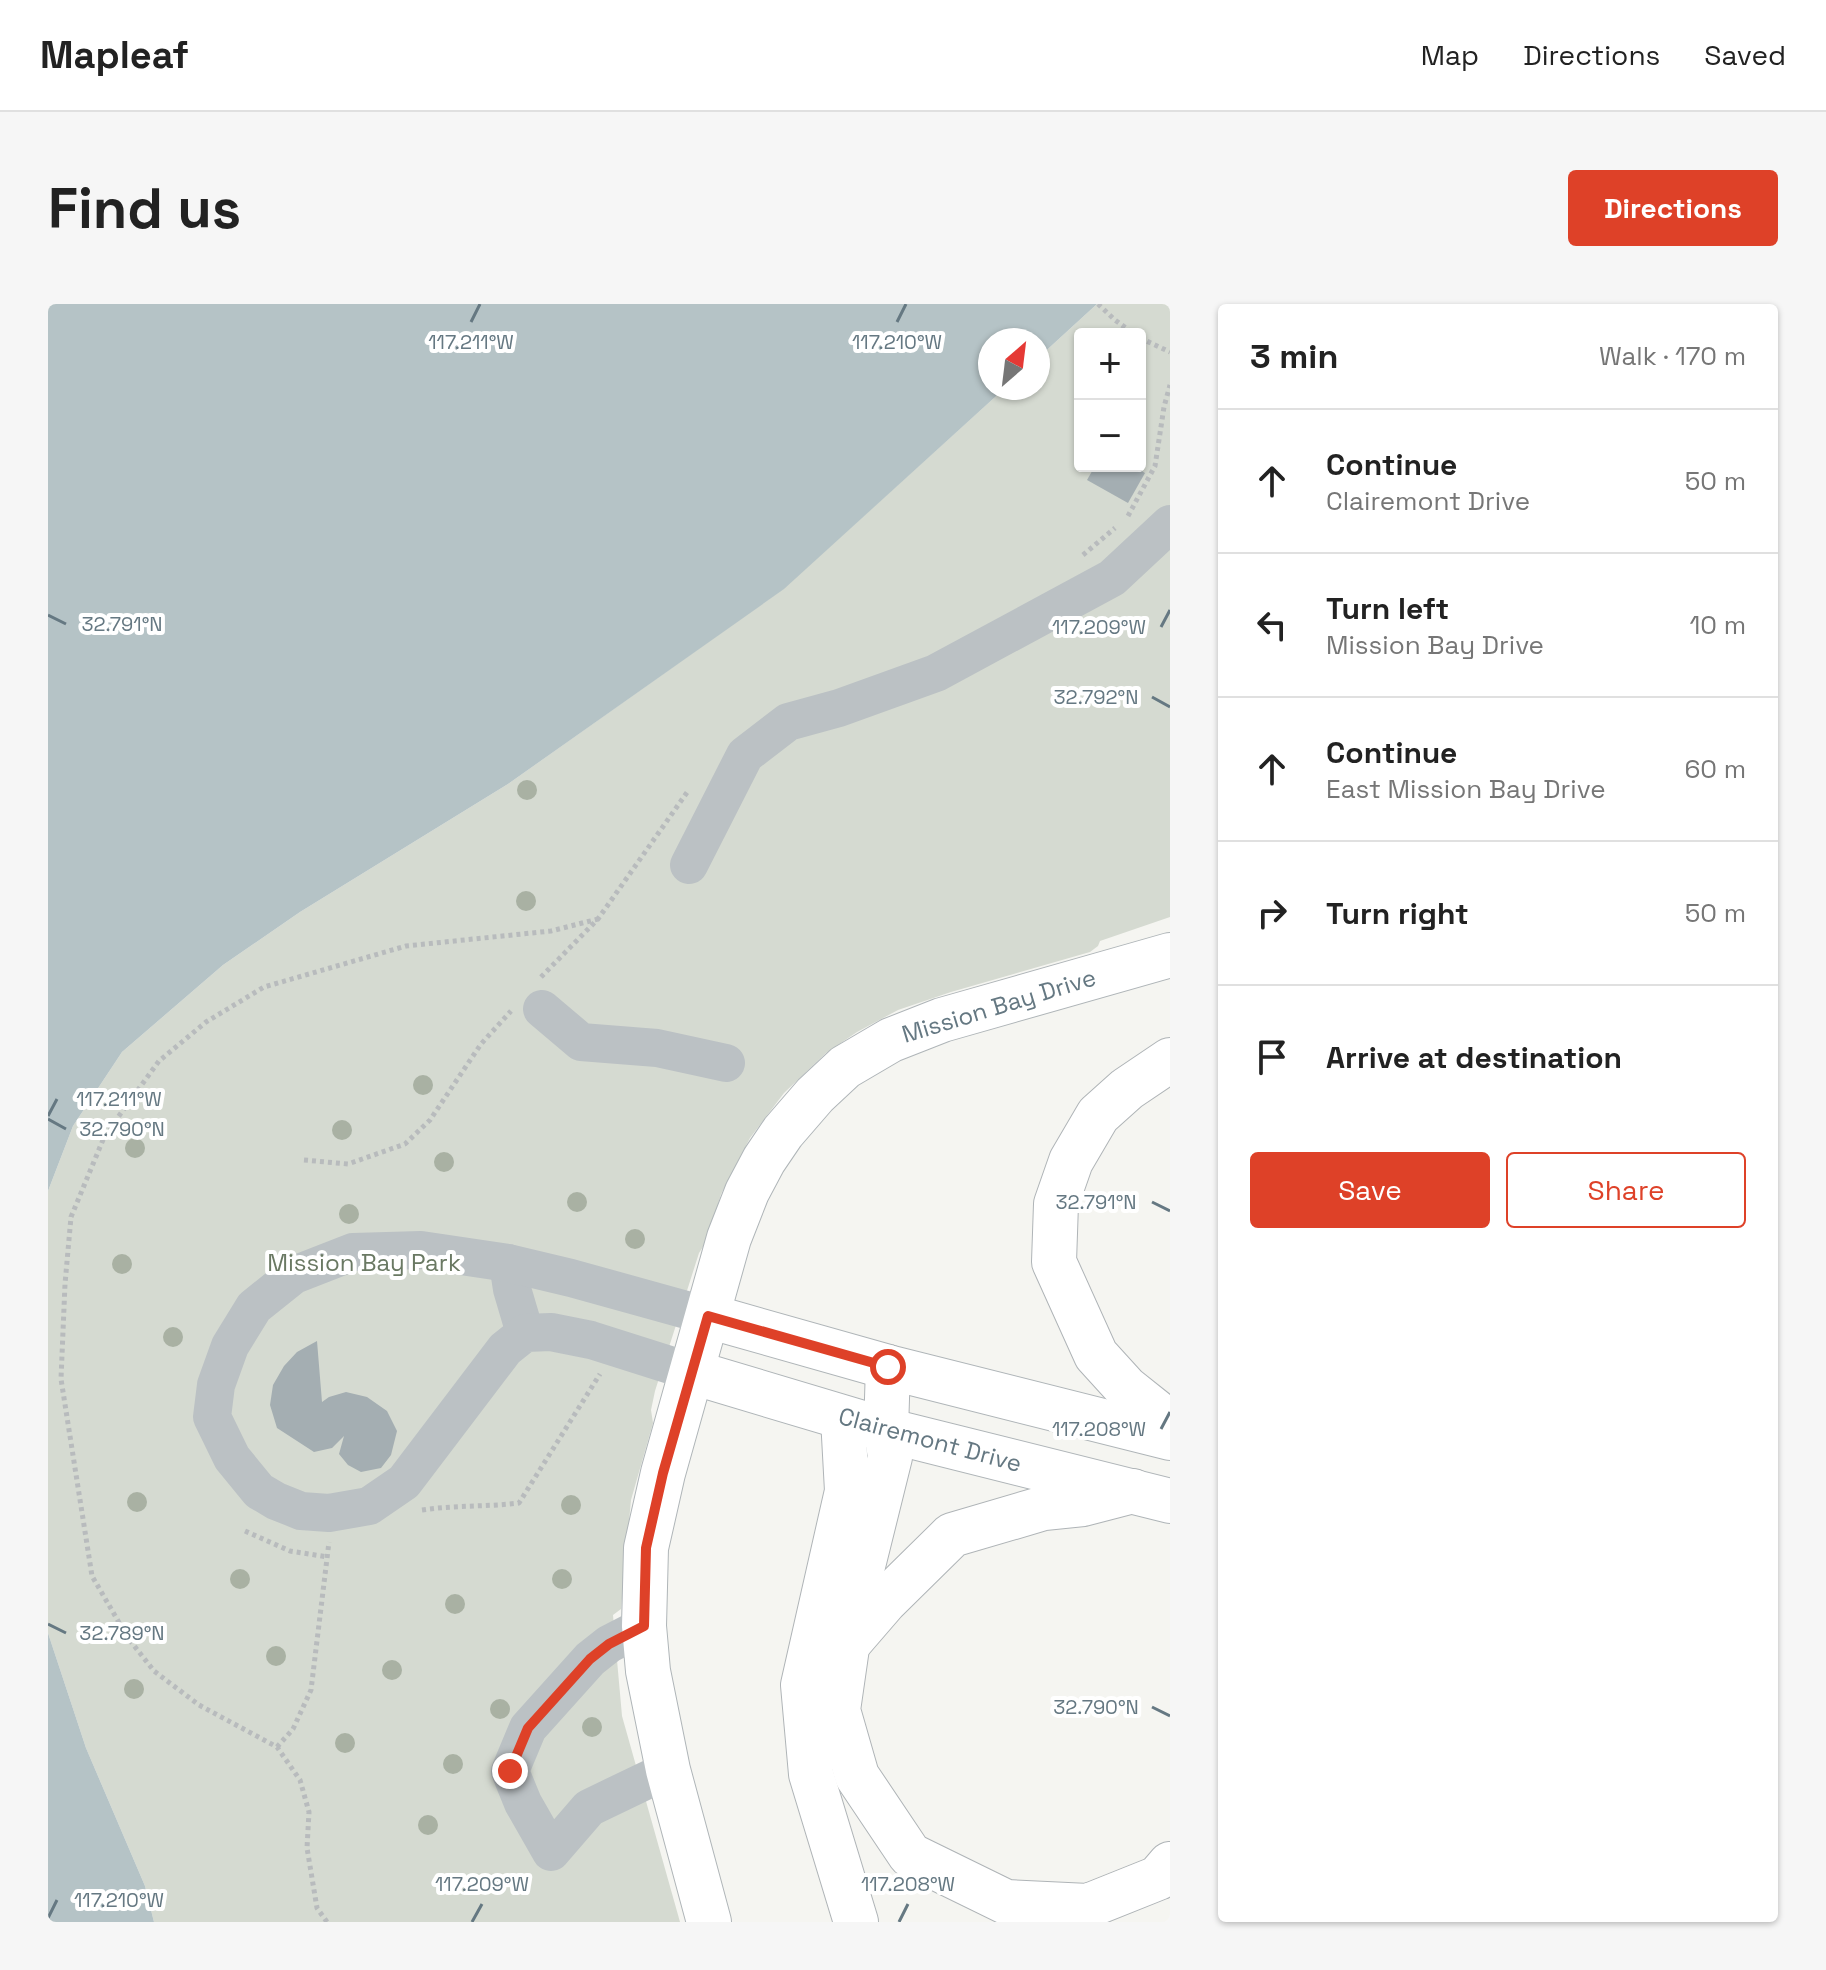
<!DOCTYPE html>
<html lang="en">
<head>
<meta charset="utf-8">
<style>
	body { margin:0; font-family:"Space Grotesk",sans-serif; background:#f6f6f6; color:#222 }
	.controls { position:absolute; right:24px; top:24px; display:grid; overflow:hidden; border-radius:8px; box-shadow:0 2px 6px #0004 }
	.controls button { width:72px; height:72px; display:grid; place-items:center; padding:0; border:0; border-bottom:2px solid #e0e0e0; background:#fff; color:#222; font:40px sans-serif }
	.compass { position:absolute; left:930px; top:24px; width:72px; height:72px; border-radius:50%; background:#fff; box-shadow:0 2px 6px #0004; rotate:28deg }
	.stop { position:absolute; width:24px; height:24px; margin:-18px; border:6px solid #de4128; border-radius:50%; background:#fff }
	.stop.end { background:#de4128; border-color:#fff; box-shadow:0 2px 8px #0008 }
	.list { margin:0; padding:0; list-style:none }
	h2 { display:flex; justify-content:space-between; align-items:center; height:104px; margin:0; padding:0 32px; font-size:34px }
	h2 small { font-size:26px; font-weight:400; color:#767676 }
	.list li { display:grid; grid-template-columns:52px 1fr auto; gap:24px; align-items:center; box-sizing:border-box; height:144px; padding:0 32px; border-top:2px solid #e0e0e0 }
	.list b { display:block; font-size:30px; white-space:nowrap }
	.list p { margin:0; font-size:26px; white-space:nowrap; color:#767676 }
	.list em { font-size:26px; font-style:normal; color:#767676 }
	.actions { display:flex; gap:16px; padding:24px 32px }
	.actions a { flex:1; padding:18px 0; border:2px solid #de4128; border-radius:8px; text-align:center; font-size:28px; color:#de4128 }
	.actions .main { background:#de4128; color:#fff }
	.icon { flex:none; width:44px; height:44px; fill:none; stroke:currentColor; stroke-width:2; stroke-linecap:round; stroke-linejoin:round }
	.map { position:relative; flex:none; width:1122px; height:1618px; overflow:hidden; border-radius:8px }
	header { display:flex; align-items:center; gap:48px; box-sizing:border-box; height:112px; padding:0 40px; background:#fff; border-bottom:2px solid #e0e0e0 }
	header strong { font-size:38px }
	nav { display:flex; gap:44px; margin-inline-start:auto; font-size:28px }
	.intro { display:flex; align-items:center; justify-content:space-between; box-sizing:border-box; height:192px; padding:0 48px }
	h1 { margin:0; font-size:56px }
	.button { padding:20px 36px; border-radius:8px; background:#de4128; color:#fff; font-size:28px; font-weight:700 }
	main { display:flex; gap:48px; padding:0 48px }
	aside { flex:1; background:#fff; border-radius:8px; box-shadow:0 2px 6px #0004 }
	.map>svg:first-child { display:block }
	.green { fill:#d5dad1; fill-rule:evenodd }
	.water { fill:#b5c3c6 }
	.building { fill:#a4aeb2 }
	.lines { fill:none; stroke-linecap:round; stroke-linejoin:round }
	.major-casing { stroke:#afb5b8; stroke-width:46 }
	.highway-casing { stroke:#afb4b7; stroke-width:46 }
	.path { stroke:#b8bbbd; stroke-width:5; stroke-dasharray:4 4; stroke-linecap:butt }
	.minor { stroke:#bbc1c4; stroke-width:38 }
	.major { stroke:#fff; stroke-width:44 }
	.highway { stroke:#fff; stroke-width:44 }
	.tree { fill:#a9b1a3 }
	.route { stroke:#de4128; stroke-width:10 }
	.ticks { fill:none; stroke:#657882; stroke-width:3 }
	.labels { text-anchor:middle; stroke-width:8; stroke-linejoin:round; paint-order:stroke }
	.street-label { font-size:24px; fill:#657882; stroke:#fff }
	.park-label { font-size:24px; fill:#6a7963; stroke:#fff }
	.ticks-label { font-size:20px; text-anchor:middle; fill:#657882; stroke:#fff; stroke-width:8; stroke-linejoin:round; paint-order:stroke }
</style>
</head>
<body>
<header>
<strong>Mapleaf</strong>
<nav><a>Map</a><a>Directions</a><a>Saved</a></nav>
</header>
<div class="intro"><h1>Find us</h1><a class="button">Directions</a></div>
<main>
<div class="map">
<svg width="1122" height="1618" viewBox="0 0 1122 1618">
	<rect width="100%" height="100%" fill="#f5f5f1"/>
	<path class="green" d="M 1049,0 L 1122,0 L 1122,613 L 1052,637 L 1050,642 L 1042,648 L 903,688 L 850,706 L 809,728 L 778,749 L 736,789 L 702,834 L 673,890 L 660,935 L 651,949 L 607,1087 L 603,1106 L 605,1119 L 583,1196 L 573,1305 L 565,1311 L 574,1412 L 632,1618 L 106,1618 L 97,1582 L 38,1444 L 0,1329 L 0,887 L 25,822 L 74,748 L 175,661 L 252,608 L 460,480 L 735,285 L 957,84 L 990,84 L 990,54 ZM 1032,30 L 1092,30 L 1092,162 L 1032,162 Z"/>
	<g class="water">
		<path d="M 0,0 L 1049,0 L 990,54 L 990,36 L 942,36 L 942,84 L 957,84 L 736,285 L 460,480 L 252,608 L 175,661 L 74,748 L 25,822 L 0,887 Z"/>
		<path d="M 0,1329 L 38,1444 L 97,1582 L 106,1618 L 0,1618 Z"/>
	</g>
	<g class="building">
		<path d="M 1047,162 L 1085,162 L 1097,169 L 1080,199 L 1039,176 Z"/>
		<path d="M 269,1037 L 274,1098 L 281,1093 L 298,1088 L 319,1093 L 339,1107 L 349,1127 L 343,1151 L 333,1164 L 313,1168 L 300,1161 L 291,1150 L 296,1132 L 284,1144 L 266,1148 L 229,1124 L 222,1101 L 225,1081 L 236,1062 L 249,1048 Z"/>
	</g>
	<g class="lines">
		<g class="major-casing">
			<g id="major">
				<path d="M 660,1012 L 840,1063 L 1122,1134"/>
				<path d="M 644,1068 L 838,1126 L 1122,1197"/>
				<path d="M 661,1618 L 620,1466 L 600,1367 L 596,1322 L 598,1244 L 615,1169 L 681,934 L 699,888 L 716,856 L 735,828 L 767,791 L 797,763 L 843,736 L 894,716 L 1122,651"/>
			</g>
		</g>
		<g class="highway-casing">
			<g id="highway">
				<path d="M 1122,756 L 1079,785 L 1050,811 L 1023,857 L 1008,900 L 1006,958 L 1048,1051 L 1078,1084 L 1122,1119"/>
				<path d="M 840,1063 L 838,1126 L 842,1153 L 805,1302 L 790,1406 L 809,1472 L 862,1551 L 958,1598 L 1040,1602 L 1110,1574 L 1122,1560"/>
				<path d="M 795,1114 L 799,1187 L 755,1381 L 763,1470 L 808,1618"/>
				<path d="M 799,1341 L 837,1297 L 904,1231 L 996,1204 L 1035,1200 L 1085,1187"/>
			</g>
		</g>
		<g class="path">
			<path d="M 1050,0 L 1067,16 L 1086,30"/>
			<path d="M 1092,34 L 1122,48"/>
			<path d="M 1080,212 L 1107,162 L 1116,103 L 1122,81"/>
			<path d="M 1035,251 L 1067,224"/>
			<path d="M 493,673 L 550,615 L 640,487"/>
			<path d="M 256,856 L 300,860 L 357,840 L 382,816 L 433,740 L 463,707"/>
			<path d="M 374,1206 C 407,1201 439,1203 471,1199 L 552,1070"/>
			<path d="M 197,1227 L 242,1247 L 280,1253"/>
			<path d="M 229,1443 L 245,1425 L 263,1386 L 281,1238"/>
			<path d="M 279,1618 L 269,1604 L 259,1544 L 261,1508 L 252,1476 L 229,1443 L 151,1401 L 106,1367 L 80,1334 L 44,1272 L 13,1075 L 17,980 L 23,913 L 57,831 L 111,757 L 158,718 L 216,683 L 358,642 L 503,627 L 550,615"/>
		</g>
		<g class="minor">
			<path d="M 641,561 L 697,451 L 740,418 L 791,404 L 888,369 L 1064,274 L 1122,220"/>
			<path d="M 494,705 L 533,738 L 609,744 L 678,759"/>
			<path d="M 460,959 L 464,985 L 477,1029"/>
			<path d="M 644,1068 L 543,1036 L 503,1028 L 477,1029 L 457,1045 L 356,1178 L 321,1202 L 281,1209 L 253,1207 L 228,1197 L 211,1187 L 184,1154 L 164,1113 L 168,1081 L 182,1042 L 206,1003 L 246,971 L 305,948 L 373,946 L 460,959 L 523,974 L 660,1012"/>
			<path d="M 596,1322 L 561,1340 L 542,1355 L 480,1424 L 462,1467 L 475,1499 L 503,1548 L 541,1504 L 620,1466"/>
		</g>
		<use href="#major" class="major"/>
		<use href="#highway" class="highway"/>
	</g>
	<g class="tree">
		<circle cx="479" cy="486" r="10"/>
		<circle cx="478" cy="597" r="10"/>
		<circle cx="375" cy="781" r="10"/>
		<circle cx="294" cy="826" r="10"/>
		<circle cx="87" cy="844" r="10"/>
		<circle cx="396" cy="858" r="10"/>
		<circle cx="529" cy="898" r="10"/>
		<circle cx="301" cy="910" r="10"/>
		<circle cx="587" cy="935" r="10"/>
		<circle cx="74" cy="960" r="10"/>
		<circle cx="125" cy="1033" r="10"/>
		<circle cx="89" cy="1198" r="10"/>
		<circle cx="523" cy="1201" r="10"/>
		<circle cx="192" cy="1275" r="10"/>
		<circle cx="514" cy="1275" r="10"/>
		<circle cx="407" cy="1300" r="10"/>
		<circle cx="228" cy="1352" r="10"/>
		<circle cx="344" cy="1366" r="10"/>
		<circle cx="86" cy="1385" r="10"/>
		<circle cx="452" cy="1405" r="10"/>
		<circle cx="544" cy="1423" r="10"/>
		<circle cx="297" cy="1439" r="10"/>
		<circle cx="405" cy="1460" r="10"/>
		<circle cx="380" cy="1521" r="10"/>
	</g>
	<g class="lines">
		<path class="route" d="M 462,1467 L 480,1424 L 542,1355 L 561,1340 L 596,1322 L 598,1244 L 615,1169 L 660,1012 L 840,1063"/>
	</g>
	<path class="ticks" d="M 423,18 L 432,0M 849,18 L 858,0M 0,311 L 18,320M 1113,323 L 1122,306M 1104,393 L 1122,403M 0,812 L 9,795M 0,815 L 18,825M 1104,898 L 1122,907M 1113,1125 L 1122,1108M 0,1320 L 18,1329M 1104,1403 L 1122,1412M 0,1614 L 9,1596M 424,1618 L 434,1600M 851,1618 L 860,1600"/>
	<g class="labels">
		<g class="street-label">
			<text transform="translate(951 702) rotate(-17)" y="8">Mission Bay Drive</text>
			<text transform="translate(882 1136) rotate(15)" y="8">Clairemont Drive</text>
		</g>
		<g class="park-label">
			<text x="316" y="967">Mission Bay Park</text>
		</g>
	</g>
	<g class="ticks-label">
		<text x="423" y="45">117.211°W</text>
		<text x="849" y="45">117.210°W</text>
		<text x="74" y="327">32.791°N</text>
		<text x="1051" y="330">117.209°W</text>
		<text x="1048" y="400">32.792°N</text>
		<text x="71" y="802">117.211°W</text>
		<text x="74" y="832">32.790°N</text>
		<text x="1048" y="905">32.791°N</text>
		<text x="1051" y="1132">117.208°W</text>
		<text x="74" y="1336">32.789°N</text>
		<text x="1048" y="1410">32.790°N</text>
		<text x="434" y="1587">117.209°W</text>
		<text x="860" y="1587">117.208°W</text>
		<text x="71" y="1603">117.210°W</text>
	</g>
</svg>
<div class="controls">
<button>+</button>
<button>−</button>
</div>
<svg class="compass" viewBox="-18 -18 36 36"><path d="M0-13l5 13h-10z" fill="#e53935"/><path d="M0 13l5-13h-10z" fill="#767676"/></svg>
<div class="stop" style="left:840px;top:1063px"></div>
<div class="stop end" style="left:462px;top:1467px"></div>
</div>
<aside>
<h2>3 min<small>Walk · 170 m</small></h2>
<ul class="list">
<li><svg class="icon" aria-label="ahead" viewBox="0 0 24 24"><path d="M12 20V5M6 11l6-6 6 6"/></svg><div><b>Continue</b><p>Clairemont Drive</p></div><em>50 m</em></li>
<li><svg class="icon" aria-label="left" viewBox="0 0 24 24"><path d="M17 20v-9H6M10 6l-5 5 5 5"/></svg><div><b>Turn left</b><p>Mission Bay Drive</p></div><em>10 m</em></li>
<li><svg class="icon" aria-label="ahead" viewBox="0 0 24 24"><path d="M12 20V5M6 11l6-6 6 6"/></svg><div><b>Continue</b><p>East Mission Bay Drive</p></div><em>60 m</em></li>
<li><svg class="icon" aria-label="right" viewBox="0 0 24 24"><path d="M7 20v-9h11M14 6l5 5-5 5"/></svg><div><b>Turn right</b></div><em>50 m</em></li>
<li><svg class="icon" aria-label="arrive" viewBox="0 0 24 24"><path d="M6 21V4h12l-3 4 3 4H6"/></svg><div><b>Arrive at destination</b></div></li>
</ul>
<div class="actions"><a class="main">Save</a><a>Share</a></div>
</aside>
</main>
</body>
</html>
